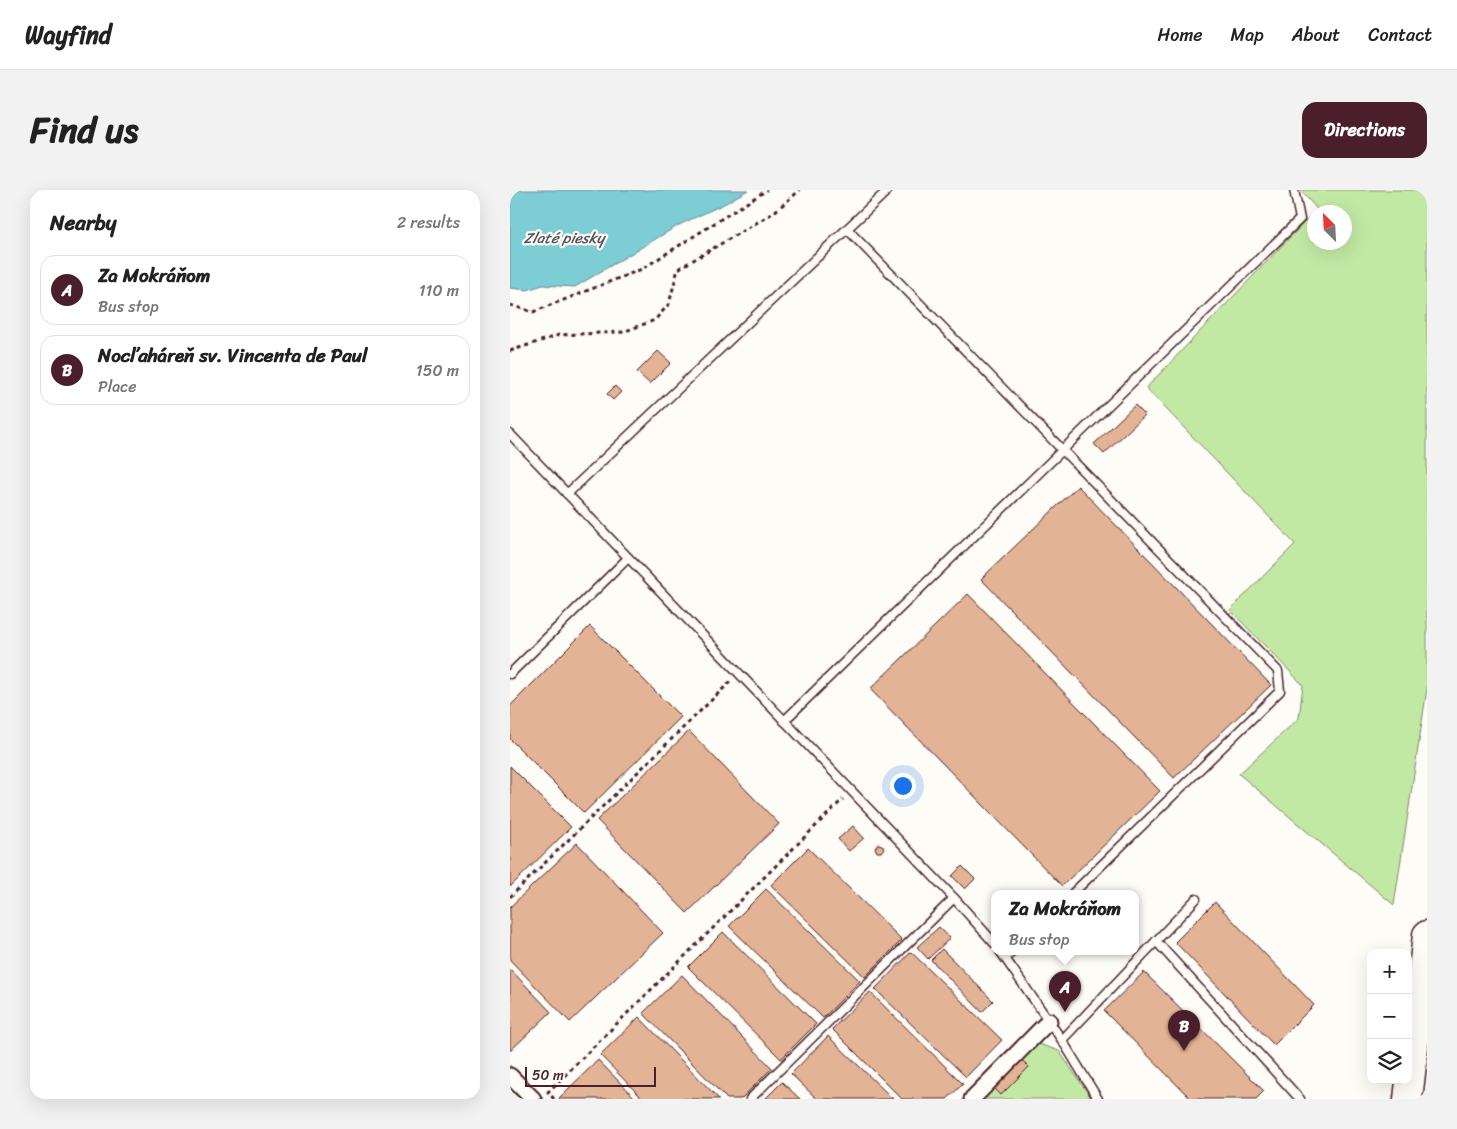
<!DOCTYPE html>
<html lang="en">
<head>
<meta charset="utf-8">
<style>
	body { margin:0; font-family:Sriracha,sans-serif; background:#f2f2f2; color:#222 }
	.controls { position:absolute; right:15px; bottom:15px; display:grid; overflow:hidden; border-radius:10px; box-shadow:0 5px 20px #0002 }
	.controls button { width:45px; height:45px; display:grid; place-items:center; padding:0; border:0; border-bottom:1px solid #e0e0e0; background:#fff; color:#222; font:25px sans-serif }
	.compass { position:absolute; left:797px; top:15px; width:45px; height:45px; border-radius:50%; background:#fff; box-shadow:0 5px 20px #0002; rotate:336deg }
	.scale { position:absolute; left:15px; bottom:12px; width:131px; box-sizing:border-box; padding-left:5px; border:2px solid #4a1f2b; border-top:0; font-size:14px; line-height:18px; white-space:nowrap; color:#4a1f2b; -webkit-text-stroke:4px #fdfcf7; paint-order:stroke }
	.you { position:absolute; left:392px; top:595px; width:18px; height:18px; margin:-12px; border:4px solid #fff; border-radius:50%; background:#1a73e8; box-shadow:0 0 0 8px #1a73e833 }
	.badge { display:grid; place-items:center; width:32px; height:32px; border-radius:50%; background:#4a1f2b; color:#fff; font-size:16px; font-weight:700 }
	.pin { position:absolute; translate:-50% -41px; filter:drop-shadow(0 1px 2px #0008) }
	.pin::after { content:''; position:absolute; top:26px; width:18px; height:15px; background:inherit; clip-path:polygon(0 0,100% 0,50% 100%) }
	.popup { position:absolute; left:481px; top:700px; width:148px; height:65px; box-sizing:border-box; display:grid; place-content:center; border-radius:10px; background:#fff; filter:drop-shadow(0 1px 4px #0005); font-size:16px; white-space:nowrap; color:#767676 }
	.popup b { font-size:19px; color:#222 }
	.popup::after { content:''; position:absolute; left:50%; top:100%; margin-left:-10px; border:10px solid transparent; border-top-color:#fff }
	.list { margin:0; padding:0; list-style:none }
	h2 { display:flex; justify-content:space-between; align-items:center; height:65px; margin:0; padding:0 20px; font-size:21px }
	h2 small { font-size:16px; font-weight:400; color:#767676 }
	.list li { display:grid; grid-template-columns:32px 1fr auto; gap:15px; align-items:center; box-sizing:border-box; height:70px; margin:0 10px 10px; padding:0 10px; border:1px solid #e0e0e0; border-radius:15px }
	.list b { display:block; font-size:19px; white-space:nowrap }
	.list p { margin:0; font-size:16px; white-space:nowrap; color:#767676 }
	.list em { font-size:16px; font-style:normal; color:#767676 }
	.icon { flex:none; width:28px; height:28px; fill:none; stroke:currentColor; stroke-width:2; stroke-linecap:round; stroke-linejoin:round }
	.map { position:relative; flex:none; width:917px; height:909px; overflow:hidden; border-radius:15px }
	header { display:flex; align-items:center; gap:30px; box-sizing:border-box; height:70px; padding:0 25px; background:#fff; border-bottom:1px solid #e0e0e0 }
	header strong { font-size:24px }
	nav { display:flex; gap:28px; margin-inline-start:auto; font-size:18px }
	.intro { display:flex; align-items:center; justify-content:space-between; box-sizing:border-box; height:120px; padding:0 30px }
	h1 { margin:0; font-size:35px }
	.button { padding:12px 22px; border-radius:15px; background:#4a1f2b; color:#fff; font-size:18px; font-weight:700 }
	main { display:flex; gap:30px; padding:0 30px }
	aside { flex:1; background:#fff; border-radius:15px; box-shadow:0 5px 20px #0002 }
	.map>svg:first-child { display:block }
	.green { fill:#c2e9a4; stroke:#868468; fill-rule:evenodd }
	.water { fill:#7dcdd5; stroke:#698791 }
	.building { fill:#e3b395; stroke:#4a1f2b }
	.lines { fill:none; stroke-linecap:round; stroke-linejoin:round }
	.lane-casing { stroke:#4a1f2b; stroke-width:11 }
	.street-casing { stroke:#4a1f2b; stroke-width:19 }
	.highway-casing { stroke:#4a1f2b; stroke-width:31 }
	.path { stroke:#4a1f2b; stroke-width:3; stroke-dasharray:4 4; stroke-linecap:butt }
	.lane { stroke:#fdfcf7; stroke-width:8 }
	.street { stroke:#fdfcf7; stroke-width:15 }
	.highway { stroke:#fdfcf7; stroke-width:28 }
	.labels { text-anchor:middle; stroke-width:4.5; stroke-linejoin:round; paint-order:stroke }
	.water-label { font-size:15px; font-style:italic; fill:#59535e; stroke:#fdfcf7 }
</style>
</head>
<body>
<header>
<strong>Wayfind</strong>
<nav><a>Home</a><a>Map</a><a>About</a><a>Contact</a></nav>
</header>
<div class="intro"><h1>Find us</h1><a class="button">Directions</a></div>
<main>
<aside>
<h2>Nearby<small>2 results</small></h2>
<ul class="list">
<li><span class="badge">A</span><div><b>Za Mokráňom</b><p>Bus stop</p></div><em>110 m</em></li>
<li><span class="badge">B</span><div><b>Nocľaháreň sv. Vincenta de Paul</b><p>Place</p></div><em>150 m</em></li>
</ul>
</aside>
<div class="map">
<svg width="917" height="909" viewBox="0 0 917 909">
	<rect width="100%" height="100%" fill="#fdfcf7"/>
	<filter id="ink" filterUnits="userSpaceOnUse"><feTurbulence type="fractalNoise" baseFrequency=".02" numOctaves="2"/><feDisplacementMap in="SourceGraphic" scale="10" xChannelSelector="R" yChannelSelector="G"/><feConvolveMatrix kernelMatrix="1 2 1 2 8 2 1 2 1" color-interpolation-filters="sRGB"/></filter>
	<g filter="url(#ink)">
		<g class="green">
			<path d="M 790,0 L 917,0 L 917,499 L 884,715 L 729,584 L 789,528 L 793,495 L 720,420 L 785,354 L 636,198 L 807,19 ZM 804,22 L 834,22 L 834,52 L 804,52 Z"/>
			<path d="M 526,853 L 549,861 L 582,909 L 469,909 L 482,896 L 491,905 L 519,877 L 510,868 Z"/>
			<path d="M 0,875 L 34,909 L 0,909 Z"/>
		</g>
		<path class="water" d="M 0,0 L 238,0 L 214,14 L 169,35 L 65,97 L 33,95 L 17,100 L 0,98 Z"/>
		<g class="building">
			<path d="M 148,161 L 161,173 L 140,194 L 127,182 Z"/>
			<path d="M 105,196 L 111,202 L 103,210 L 97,204 Z"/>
			<path d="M 625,215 L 635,225 L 594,264 L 584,254 Z"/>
			<path d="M 568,296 L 761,495 L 664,588 L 471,389 Z"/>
			<path d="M 458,404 L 650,601 L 552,696 L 360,499 Z"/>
			<path d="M 80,436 L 171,527 L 74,623 L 0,549 L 0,516 Z"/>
			<path d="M 179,541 L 269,634 L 177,723 L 87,630 Z"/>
			<path d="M 0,576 L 61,637 L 0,697 Z"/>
			<path d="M 343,636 L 354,648 L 339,661 L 328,649 Z"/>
			<path d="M 67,653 L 153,743 L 60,832 L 0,770 L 0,717 Z"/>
			<path d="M 368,654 L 372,655 L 374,658 L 371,662 L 367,662 L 365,658 Z"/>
			<path d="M 298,658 L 392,750 L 355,787 L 261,695 Z"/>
			<path d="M 452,676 L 465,689 L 455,699 L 442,686 Z"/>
			<path d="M 256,699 L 350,791 L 313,828 L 219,736 Z"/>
			<path d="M 705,712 L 804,815 L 764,855 L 665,752 Z"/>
			<path d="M 429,737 L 440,748 L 418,769 L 407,757 Z"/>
			<path d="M 213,742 L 306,834 L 271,869 L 178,777 Z"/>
			<path d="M 432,759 L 483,811 L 472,822 L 421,770 Z"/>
			<path d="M 401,762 L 492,850 L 456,887 L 365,799 Z"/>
			<path d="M 0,779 L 41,822 L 0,861 Z"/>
			<path d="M 634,782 L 754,901 L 746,909 L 681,909 L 594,821 Z"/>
			<path d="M 172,785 L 262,878 L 231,909 L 217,909 L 133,823 Z"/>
			<path d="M 360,802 L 453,894 L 437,909 L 392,909 L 322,839 Z"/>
			<path d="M 129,827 L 209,909 L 133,909 L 90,865 Z"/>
			<path d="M 318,846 L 383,909 L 307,909 L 281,884 Z"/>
			<path d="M 510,868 L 519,877 L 491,905 L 482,896 Z"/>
			<path d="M 88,870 L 126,909 L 50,909 L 49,908 Z"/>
			<path d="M 272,892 L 290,909 L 255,909 Z"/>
		</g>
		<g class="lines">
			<g class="lane-casing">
				<g id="lane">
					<path d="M 337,39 L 768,481 L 770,501 L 563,703"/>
					<path d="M 0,244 L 444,708 L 485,754"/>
					<path d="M 57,304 L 378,0"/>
					<path d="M 0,484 L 118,368"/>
					<path d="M 274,531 L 790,29 L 784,0"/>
					<path d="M 646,751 L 790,909"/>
					<path d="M 490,761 L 552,850 L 588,909"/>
					<path d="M 496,768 L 503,761"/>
					<path d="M 552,850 L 686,709"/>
					<path d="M 240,909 L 444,708"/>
				</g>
			</g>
			<g class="street-casing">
				<g id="street">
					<path d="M 0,886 L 23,909"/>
					<path d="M 462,909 L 539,831"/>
				</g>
			</g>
			<g class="highway-casing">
				<path id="highway" d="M 898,909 L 917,745"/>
			</g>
			<g class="path">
				<path d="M 0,115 L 23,122 L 132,79 L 257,0"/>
				<path d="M 0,161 L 49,145 L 113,142 L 145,130 L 159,114 L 168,79 L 263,23 L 290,0"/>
				<path d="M 0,707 L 221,491"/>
				<path d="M 44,909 L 38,902 L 333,609"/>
			</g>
			<use href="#lane" class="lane"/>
			<use href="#street" class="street"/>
			<use href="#highway" class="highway"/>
		</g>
	</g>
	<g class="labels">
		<g class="water-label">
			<text x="54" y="53">Zlaté piesky</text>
		</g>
	</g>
</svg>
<div class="controls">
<button>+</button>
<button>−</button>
<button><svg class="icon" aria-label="layers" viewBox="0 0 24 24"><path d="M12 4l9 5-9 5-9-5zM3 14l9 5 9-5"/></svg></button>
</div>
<svg class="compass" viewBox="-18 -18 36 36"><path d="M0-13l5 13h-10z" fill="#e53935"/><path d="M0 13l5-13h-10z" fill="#767676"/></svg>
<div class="scale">50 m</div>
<div class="you"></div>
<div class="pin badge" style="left:555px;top:822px">A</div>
<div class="popup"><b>Za Mokráňom</b>Bus stop</div>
<div class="pin badge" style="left:674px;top:861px">B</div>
</div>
</main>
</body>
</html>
